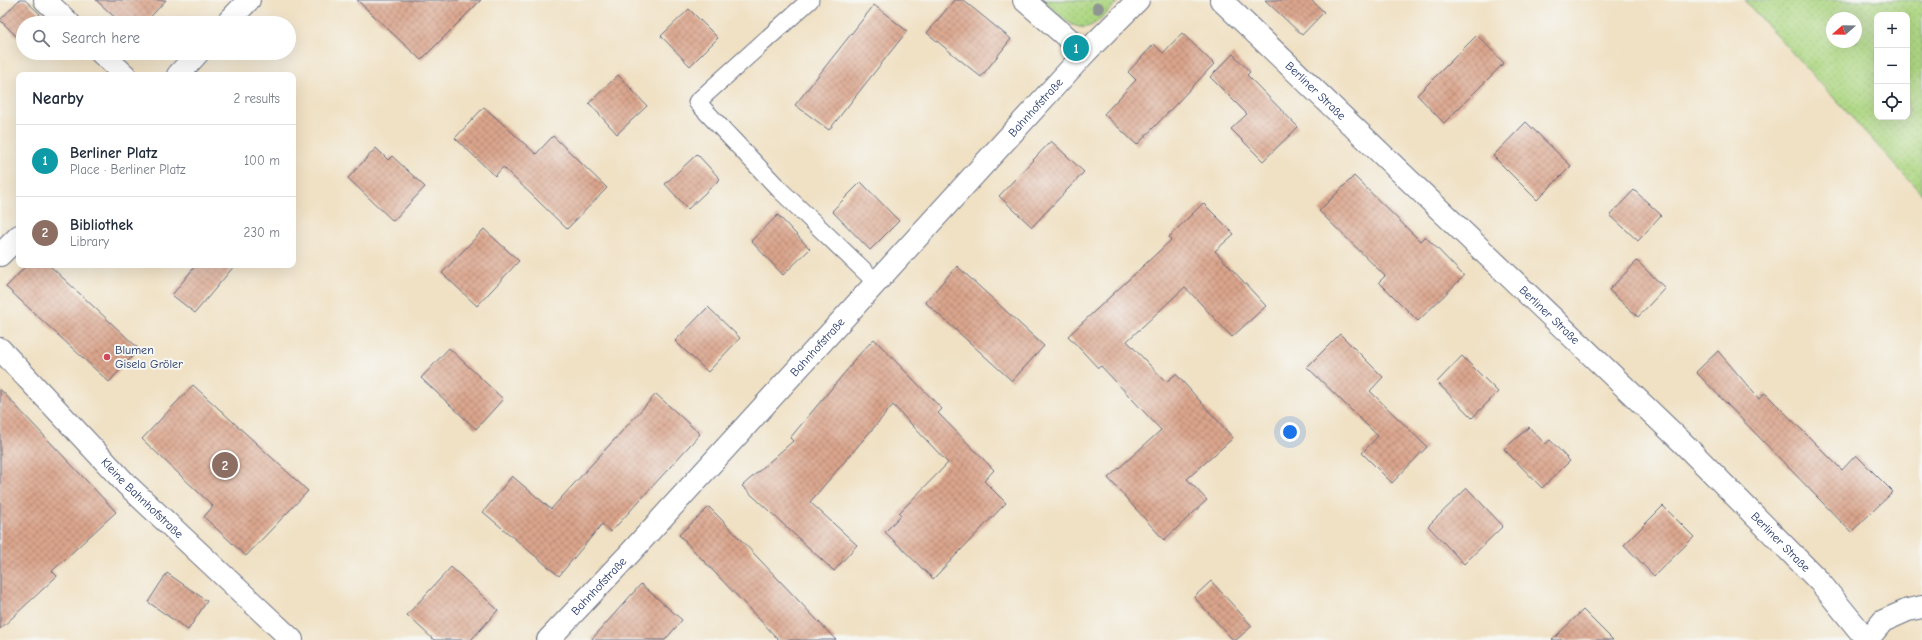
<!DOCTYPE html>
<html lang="en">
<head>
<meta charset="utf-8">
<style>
	body { margin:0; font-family:"Comic Neue",sans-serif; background:#f6f6f7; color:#1f2937 }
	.controls { position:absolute; right:12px; top:12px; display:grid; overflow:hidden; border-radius:8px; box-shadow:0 4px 16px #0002 }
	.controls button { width:36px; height:36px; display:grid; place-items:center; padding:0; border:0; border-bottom:1px solid #e0e1e3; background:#fff; color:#1f2937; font:20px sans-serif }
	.compass { position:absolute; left:1826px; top:12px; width:36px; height:36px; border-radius:50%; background:#fff; box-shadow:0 4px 16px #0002; rotate:250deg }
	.you { position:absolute; left:1290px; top:432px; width:14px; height:14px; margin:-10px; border:3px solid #fff; border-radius:50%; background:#1a73e8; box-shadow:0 0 0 6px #1a73e833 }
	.badge { display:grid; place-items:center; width:26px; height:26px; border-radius:50%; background:#0b8043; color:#fff; font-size:13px; font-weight:700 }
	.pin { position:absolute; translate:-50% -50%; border:2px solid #fff; box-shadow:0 1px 4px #0006 }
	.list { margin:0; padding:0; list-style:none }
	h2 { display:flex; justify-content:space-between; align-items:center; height:52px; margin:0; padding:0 16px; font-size:17px }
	h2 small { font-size:13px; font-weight:400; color:#747a83 }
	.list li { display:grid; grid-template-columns:26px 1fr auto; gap:12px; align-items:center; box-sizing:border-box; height:72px; padding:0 16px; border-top:1px solid #e0e1e3 }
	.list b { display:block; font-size:15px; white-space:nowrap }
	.list p { margin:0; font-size:13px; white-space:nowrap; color:#747a83 }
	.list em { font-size:13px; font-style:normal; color:#747a83 }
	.icon { flex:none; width:22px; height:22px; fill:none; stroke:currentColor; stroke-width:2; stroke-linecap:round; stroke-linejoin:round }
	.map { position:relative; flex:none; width:1922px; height:640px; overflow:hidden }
	.search { position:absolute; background:#fff; box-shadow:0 4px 16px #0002; left:16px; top:16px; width:280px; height:44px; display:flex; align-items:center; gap:10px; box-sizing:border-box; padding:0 14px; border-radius:22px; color:#747a83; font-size:15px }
	.panel { position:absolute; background:#fff; box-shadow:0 4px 16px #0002; left:16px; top:72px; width:280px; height:196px; border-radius:8px }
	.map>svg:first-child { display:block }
	.grass { fill:url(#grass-dots); stroke:#648370; fill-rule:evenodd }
	.building { fill:url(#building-cross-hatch) }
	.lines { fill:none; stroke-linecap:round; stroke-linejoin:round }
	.lane-casing { stroke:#666d82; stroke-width:19 }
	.street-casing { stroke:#666d82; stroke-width:24 }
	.lane { stroke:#fff; stroke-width:17 }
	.street { stroke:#fff; stroke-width:22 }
	.tree { fill:#8f9691 }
	.poi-dot { fill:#d1495b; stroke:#f6f6f2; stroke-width:1.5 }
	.labels { text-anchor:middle; stroke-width:4; stroke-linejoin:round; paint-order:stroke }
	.street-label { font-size:12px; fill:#1b2f5e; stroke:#f6f6f2 }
	.poi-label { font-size:12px; fill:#1b2f5e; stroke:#f6f6f2; text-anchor:start }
</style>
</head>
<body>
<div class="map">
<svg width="1922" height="640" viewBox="0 0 1922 640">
	<defs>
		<pattern id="grass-dots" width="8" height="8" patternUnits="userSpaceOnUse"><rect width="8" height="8" fill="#add782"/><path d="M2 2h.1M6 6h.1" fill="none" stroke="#94b973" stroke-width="1.8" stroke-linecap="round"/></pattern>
		<pattern id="building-cross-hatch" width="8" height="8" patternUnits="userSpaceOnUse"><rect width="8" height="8" fill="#dba58c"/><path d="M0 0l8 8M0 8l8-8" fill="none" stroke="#b18776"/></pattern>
	</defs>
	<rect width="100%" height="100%" fill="#f6f6f2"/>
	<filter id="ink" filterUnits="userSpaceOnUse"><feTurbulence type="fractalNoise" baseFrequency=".025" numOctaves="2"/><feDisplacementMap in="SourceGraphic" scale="8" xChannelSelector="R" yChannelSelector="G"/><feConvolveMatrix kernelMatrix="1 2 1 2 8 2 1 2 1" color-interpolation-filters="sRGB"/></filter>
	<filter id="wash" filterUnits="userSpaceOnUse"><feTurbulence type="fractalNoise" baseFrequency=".012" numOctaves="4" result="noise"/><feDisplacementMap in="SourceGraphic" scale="16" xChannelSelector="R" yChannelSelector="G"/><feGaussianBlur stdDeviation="0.9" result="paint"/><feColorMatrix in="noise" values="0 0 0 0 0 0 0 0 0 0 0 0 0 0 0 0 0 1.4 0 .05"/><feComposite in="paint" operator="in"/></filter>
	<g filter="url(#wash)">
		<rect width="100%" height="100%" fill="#f0e1c4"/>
		<g class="grass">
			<path d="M 1043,0 L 1121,0 C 1112,6 1099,23 1090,26 C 1072,33 1055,10 1043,0 Z"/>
			<path d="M 1744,0 L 1922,0 L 1922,194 ZM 1877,15 L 1907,15 L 1907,117 L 1877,117 ZM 1832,18 L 1856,18 L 1856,42 L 1832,42 Z"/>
		</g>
		<g id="blocks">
			<g class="building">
				<path d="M 19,0 L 25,0 L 40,14 L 32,23 L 23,23 L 23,33 L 18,38 L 0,20 Z"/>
				<path d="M 96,0 L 166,0 L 145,23 L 121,23 Z"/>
				<path d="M 357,0 L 481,0 L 421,60 Z"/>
				<path d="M 954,0 L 963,0 L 1011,39 L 981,77 L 927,33 Z"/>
				<path d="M 1265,0 L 1311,0 L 1324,12 L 1302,35 Z"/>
				<path d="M 874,5 L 907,31 L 829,130 L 795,105 Z"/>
				<path d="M 689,9 L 718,38 L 690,66 L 661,36 Z"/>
				<path d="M 1182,33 L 1214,64 L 1137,145 L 1104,114 L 1136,80 L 1128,72 L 1154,44 L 1163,53 Z"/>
				<path d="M 1477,35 L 1504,63 L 1444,123 L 1417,95 Z"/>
				<path d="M 1233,54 L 1250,72 L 1247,75 L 1298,127 L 1263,161 L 1231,129 L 1247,114 L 1210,77 Z"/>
				<path d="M 618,75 L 647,106 L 617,134 L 589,103 Z"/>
				<path d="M 484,107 L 536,154 L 553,136 L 607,188 L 567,229 L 503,167 L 495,176 L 455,138 Z"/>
				<path d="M 1526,122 L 1571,166 L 1537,200 L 1493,156 Z"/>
				<path d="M 1051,141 L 1084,172 L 1032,227 L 999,196 Z"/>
				<path d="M 376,148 L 388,160 L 392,156 L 425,187 L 393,221 L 348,178 Z"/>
				<path d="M 697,154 L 720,179 L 688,209 L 665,184 Z"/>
				<path d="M 1354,176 L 1420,241 L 1425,236 L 1464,276 L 1418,321 L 1379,282 L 1385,276 L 1319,211 Z"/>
				<path d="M 861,182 L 899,221 L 870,250 L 832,211 Z"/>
				<path d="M 1634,190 L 1661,215 L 1638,241 L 1610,215 Z"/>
				<path d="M 1203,203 L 1234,234 L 1215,251 L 1266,306 L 1232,337 L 1185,287 L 1127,341 L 1166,382 L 1176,374 L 1233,438 L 1187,479 L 1207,500 L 1164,540 L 1108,478 L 1161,430 L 1101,366 L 1098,368 L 1068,336 L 1171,240 L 1169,237 Z"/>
				<path d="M 778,215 L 810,249 L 783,275 L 751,241 Z"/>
				<path d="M 484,229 L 519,261 L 477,306 L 442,273 Z"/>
				<path d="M 1637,261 L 1665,288 L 1638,317 L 1609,290 Z"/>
				<path d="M 27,265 L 49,265 L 139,349 L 109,382 L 6,287 Z"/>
				<path d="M 196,265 L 235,265 L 195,313 L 172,295 Z"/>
				<path d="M 957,266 L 1044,346 L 1012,381 L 925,302 Z"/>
				<path d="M 708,307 L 740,338 L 708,372 L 675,341 Z"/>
				<path d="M 1340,334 L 1383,377 L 1370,391 L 1427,447 L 1392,483 L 1362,453 L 1378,436 L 1307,367 Z"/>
				<path d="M 874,339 L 942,409 L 938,413 L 994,470 L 984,481 L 1006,503 L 933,579 L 885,532 L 901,515 L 899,513 L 948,463 L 893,405 L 810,502 L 857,545 L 834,571 L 742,486 L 793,441 L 790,438 L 852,364 L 851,363 Z"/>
				<path d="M 449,348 L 503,399 L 476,429 L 421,378 Z"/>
				<path d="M 1718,351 L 1759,399 L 1765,393 L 1842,470 L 1856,455 L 1893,492 L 1851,532 L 1696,372 Z"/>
				<path d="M 1462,356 L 1498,392 L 1472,418 L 1437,382 Z"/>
				<path d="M 193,385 L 308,491 L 246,556 L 204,517 L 213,506 L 142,439 Z"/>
				<path d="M 0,389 L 116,512 L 52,571 L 57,576 L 0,629 Z"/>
				<path d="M 656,394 L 700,434 L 611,532 L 602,524 L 559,576 L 483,512 L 512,476 L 551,509 Z"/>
				<path d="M 1529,427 L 1545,444 L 1550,440 L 1570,461 L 1542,488 L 1504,449 Z"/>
				<path d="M 1467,488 L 1503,526 L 1464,564 L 1428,526 Z"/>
				<path d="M 1663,506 L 1694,537 L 1654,576 L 1624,545 Z"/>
				<path d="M 709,507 L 721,519 L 836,640 L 779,640 L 679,535 Z"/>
				<path d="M 451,567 L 498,610 L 471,640 L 434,640 L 407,615 Z"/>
				<path d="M 167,573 L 207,601 L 188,630 L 148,602 Z"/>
				<path d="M 1211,581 L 1252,626 L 1236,640 L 1233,640 L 1194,597 Z"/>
				<path d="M 641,584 L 682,620 L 665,640 L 591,640 Z"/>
				<path d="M 1583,610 L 1613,640 L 1552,640 Z"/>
			</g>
		</g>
	</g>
	<g filter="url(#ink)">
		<use href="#blocks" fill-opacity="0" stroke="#666d82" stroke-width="1"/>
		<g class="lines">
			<g class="lane-casing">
				<path id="lane" d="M 810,0 L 697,102 L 780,190 L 877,283"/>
			</g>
			<g class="street-casing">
				<g id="street">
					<path d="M 45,0 L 69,23"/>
					<path d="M 1024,0 L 1085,53"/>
					<path id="s1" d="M 1221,0 L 1682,442 L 1819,581 L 1867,640"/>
					<path d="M 227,23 L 249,0"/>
					<path d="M 101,53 L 125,75"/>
					<path d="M 178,75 L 198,53"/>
					<path d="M 0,255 L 19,236"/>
					<path id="s2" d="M 0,349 L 127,485 L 292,640"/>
					<path id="s3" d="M 548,640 L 631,552 L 1085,53 L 1138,0"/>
					<path d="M 1867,640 L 1883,621 L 1908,610 L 1922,607"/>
				</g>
			</g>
			<use href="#lane" class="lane"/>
			<use href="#street" class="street"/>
		</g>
		<circle class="tree" cx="1098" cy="8" r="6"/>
	</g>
	<circle class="poi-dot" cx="107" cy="357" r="4"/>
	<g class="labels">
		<g class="street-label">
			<text dy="4" stroke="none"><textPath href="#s1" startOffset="131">Berliner Straße</textPath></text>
			<text dy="4" stroke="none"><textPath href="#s3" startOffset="722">Bahnhofstraße</textPath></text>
			<text dy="4" stroke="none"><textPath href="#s1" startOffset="455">Berliner Straße</textPath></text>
			<text dy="4" stroke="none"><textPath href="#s3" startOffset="398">Bahnhofstraße</textPath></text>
			<text dy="4" stroke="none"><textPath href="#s2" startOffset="206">Kleine Bahnhofstraße</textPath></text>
			<text dy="4" stroke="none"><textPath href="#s1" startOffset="779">Berliner Straße</textPath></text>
			<text dy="4" stroke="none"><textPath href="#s3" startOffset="74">Bahnhofstraße</textPath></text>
		</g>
		<g class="poi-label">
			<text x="115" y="354">Blumen<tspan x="115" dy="14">Gisela Gröler</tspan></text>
		</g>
	</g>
</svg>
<div class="controls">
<button>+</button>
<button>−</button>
<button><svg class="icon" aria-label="locate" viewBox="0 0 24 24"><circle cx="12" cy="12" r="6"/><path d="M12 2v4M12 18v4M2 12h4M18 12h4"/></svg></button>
</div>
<svg class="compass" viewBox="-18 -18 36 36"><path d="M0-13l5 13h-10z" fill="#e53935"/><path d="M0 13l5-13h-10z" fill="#747a83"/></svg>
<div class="you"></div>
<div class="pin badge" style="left:1076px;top:48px;background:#0f9aa8">1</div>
<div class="pin badge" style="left:225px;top:465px;background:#8d6e63">2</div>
<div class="search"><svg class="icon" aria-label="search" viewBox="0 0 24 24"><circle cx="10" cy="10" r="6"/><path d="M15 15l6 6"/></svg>Search here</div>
<section class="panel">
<h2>Nearby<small>2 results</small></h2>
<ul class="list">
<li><span class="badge" style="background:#0f9aa8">1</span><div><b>Berliner Platz</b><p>Place · Berliner Platz</p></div><em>100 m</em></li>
<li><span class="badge" style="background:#8d6e63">2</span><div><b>Bibliothek</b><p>Library</p></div><em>230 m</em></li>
</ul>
</section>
</div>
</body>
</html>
